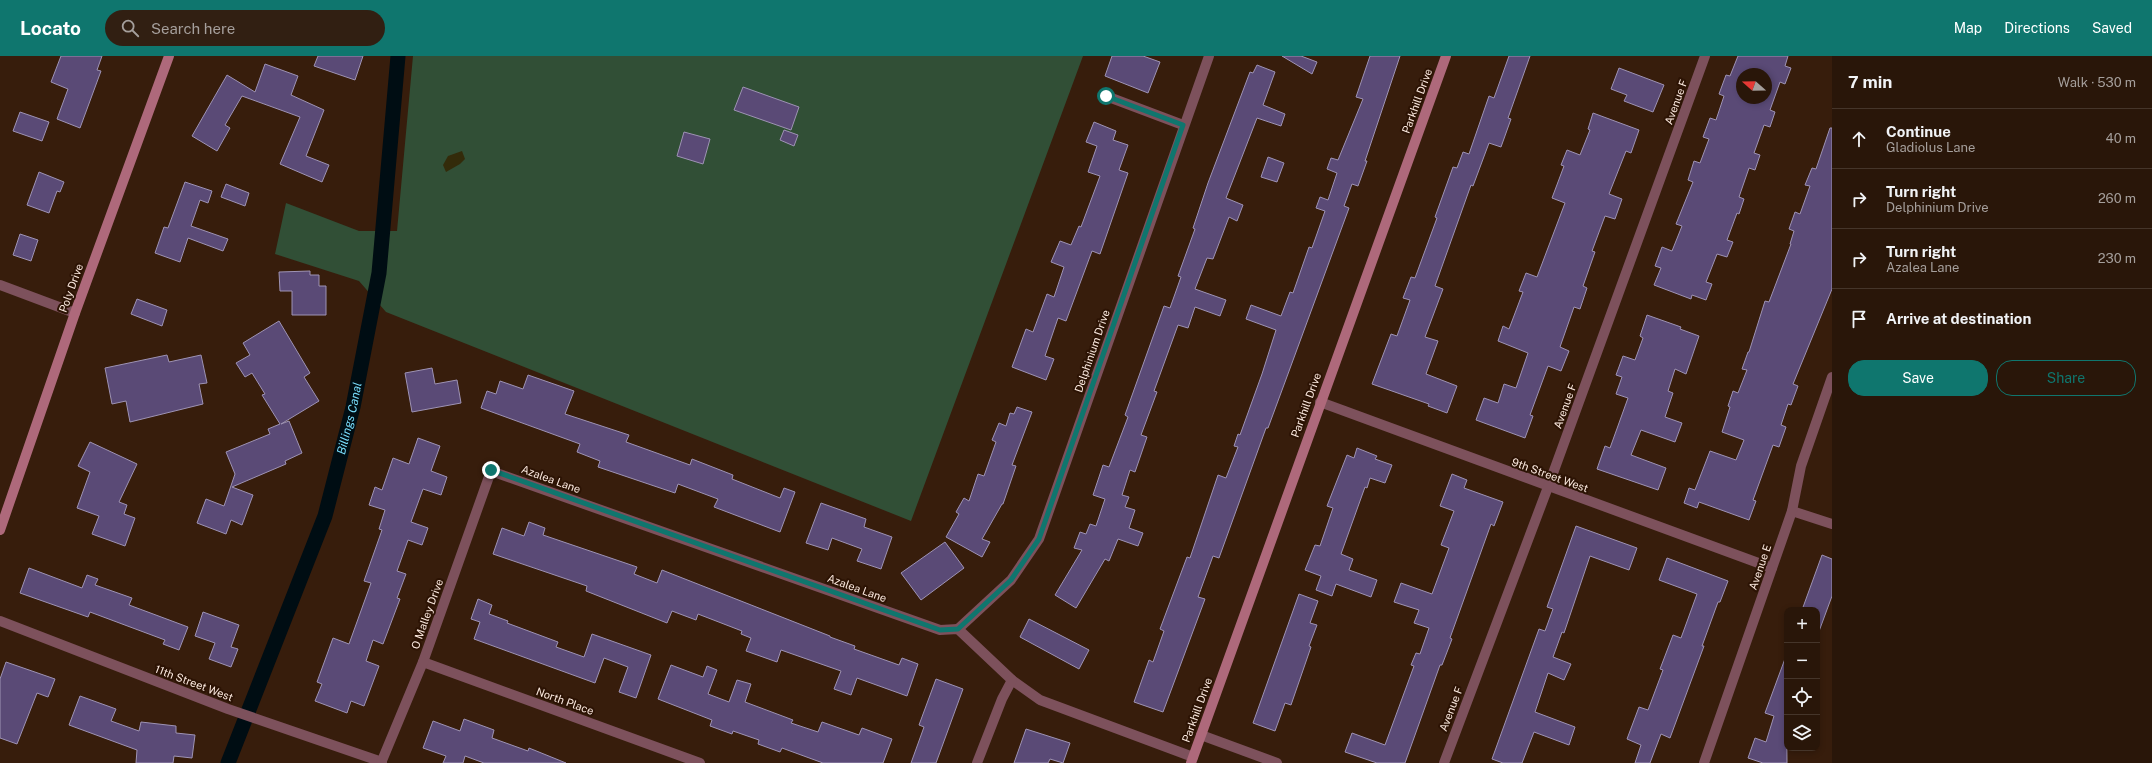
<!DOCTYPE html>
<html lang="en">
<head>
<meta charset="utf-8">
<style>
	body { margin:0; font-family:"Public Sans",sans-serif; background:#311f12; color:#f1f3f6 }
	.controls { position:absolute; right:12px; bottom:12px; display:grid; overflow:hidden; border-radius:8px; box-shadow:0 2px 6px #0003 }
	.controls button { width:36px; height:36px; display:grid; place-items:center; padding:0; border:0; border-bottom:1px solid #45352a; background:#291609; color:#f1f3f6; font:20px sans-serif }
	.compass { position:absolute; left:1736px; top:12px; width:36px; height:36px; border-radius:50%; background:#291609; box-shadow:0 2px 6px #0003; rotate:290deg }
	.stop { position:absolute; width:12px; height:12px; margin:-9px; border:3px solid #0f766e; border-radius:50%; background:#fff }
	.stop.end { background:#0f766e; border-color:#fff; box-shadow:0 1px 4px #0008 }
	.list { margin:0; padding:0; list-style:none }
	h2 { display:flex; justify-content:space-between; align-items:center; height:52px; margin:0; padding:0 16px; font-size:17px }
	h2 small { font-size:13px; font-weight:400; color:#a59f9c }
	.list li { display:grid; grid-template-columns:26px 1fr auto; gap:12px; align-items:center; box-sizing:border-box; height:60px; padding:0 16px; border-top:1px solid #45352a }
	.list b { display:block; font-size:15px; white-space:nowrap }
	.list p { margin:0; font-size:13px; white-space:nowrap; color:#a59f9c }
	.list em { font-size:13px; font-style:normal; color:#a59f9c }
	.actions { display:flex; gap:8px; padding:12px 16px }
	.actions a { flex:1; padding:9px 0; border:1px solid #0f766e; border-radius:16px; text-align:center; font-size:14px; color:#0f766e }
	.actions .main { background:#0f766e; color:#fff }
	.icon { flex:none; width:22px; height:22px; fill:none; stroke:currentColor; stroke-width:2; stroke-linecap:round; stroke-linejoin:round }
	.map { position:relative; flex:none; width:1832px; height:707px; overflow:hidden }
	header { display:flex; align-items:center; gap:24px; box-sizing:border-box; height:56px; padding:0 20px; background:#0f766e; color:#fff }
	header strong { font-size:19px }
	nav { display:flex; gap:22px; margin-inline-start:auto; font-size:14px }
	.search { width:280px; height:36px; background:#311f12; display:flex; align-items:center; gap:10px; box-sizing:border-box; padding:0 14px; border-radius:22px; color:#a59f9c; font-size:15px }
	main { display:flex }
	aside { flex:1; background:#291609 }
	.map>svg:first-child { display:block }
	.green { fill:#314f36 }
	.sand { fill:#332b0a }
	.lines { fill:none; stroke-linecap:round; stroke-linejoin:round }
	.canal { stroke:#000d13; stroke-width:15 }
	.building { fill:#5a4a76; stroke:#9e93b4; fill-rule:evenodd }
	.street { stroke:#7d515c; stroke-width:10 }
	.secondary { stroke:#ae697b; stroke-width:10 }
	.route { stroke:#0f766e; stroke-width:5 }
	.labels { text-anchor:middle; stroke-width:4; stroke-linejoin:round; paint-order:stroke }
	.street-label { font-size:11px; fill:#fbe9df; stroke:#2c1304 }
	.water-label { font-size:12px; font-style:italic; fill:#79defd; stroke:#2c1304 }
</style>
</head>
<body>
<header>
<strong>Locato</strong>
<div class="search"><svg class="icon" aria-label="search" viewBox="0 0 24 24"><circle cx="10" cy="10" r="6"/><path d="M15 15l6 6"/></svg>Search here</div>
<nav><a>Map</a><a>Directions</a><a>Saved</a></nav>
</header>
<main>
<div class="map">
<svg width="1832" height="707" viewBox="0 0 1832 707">
	<rect width="100%" height="100%" fill="#371d0c"/>
	<path class="green" d="M 413,0 L 1083,0 L 911,465 L 386,256 L 359,225 L 275,198 L 286,147 L 359,175 L 397,175 Z"/>
	<path class="sand" d="M 462,95 L 465,103 L 460,108 L 446,116 L 443,109 L 448,100 Z"/>
	<g class="lines">
		<path class="canal" id="s1" d="M 228,707 L 325,460 L 353,351 L 379,217 L 398,0"/>
	</g>
	<g class="building">
		<path d="M 61,0 L 102,0 L 97,14 L 101,15 L 80,72 L 57,63 L 68,33 L 51,26 Z"/>
		<path d="M 318,0 L 363,0 L 355,24 L 314,10 Z"/>
		<path d="M 1112,0 L 1143,0 L 1160,6 L 1148,37 L 1105,20 Z"/>
		<path d="M 1282,0 L 1301,0 L 1317,6 L 1312,18 Z"/>
		<path d="M 1370,0 L 1400,0 L 1365,105 L 1367,105 L 1358,130 L 1352,128 L 1344,150 L 1349,152 L 1285,326 L 1268,372 L 1266,372 L 1219,502 L 1213,500 L 1198,541 L 1205,543 L 1163,656 L 1134,646 L 1149,604 L 1153,606 L 1164,575 L 1160,573 L 1187,501 L 1190,502 L 1218,419 L 1226,422 L 1238,391 L 1234,390 L 1238,378 L 1240,379 L 1262,318 L 1276,274 L 1246,263 L 1251,249 L 1281,260 L 1290,236 L 1293,237 L 1309,191 L 1312,192 L 1325,155 L 1316,152 L 1320,141 L 1328,144 L 1337,117 L 1327,113 L 1331,102 L 1338,104 L 1363,43 L 1356,41 Z"/>
		<path d="M 1509,0 L 1530,0 L 1508,62 L 1511,63 L 1501,91 L 1489,87 L 1473,130 L 1471,129 L 1435,230 L 1443,233 L 1425,281 L 1438,285 L 1426,318 L 1457,330 L 1447,357 L 1428,350 L 1429,348 L 1372,328 L 1391,278 L 1397,280 L 1410,244 L 1403,242 L 1411,221 L 1415,222 L 1437,162 L 1435,161 L 1453,111 L 1457,112 L 1463,96 L 1469,98 L 1489,40 L 1494,42 Z"/>
		<path d="M 1738,0 L 1788,0 L 1785,10 L 1791,12 L 1785,28 L 1780,26 L 1770,54 L 1775,56 L 1770,71 L 1764,69 L 1754,97 L 1760,99 L 1755,114 L 1749,112 L 1739,141 L 1744,143 L 1739,158 L 1737,157 L 1727,184 L 1733,186 L 1727,201 L 1717,198 L 1706,226 L 1712,228 L 1706,244 L 1692,239 L 1691,243 L 1654,229 L 1661,212 L 1655,210 L 1662,191 L 1672,195 L 1682,170 L 1676,168 L 1693,126 L 1688,124 L 1694,105 L 1700,107 L 1709,83 L 1703,81 L 1710,62 L 1716,64 L 1724,40 L 1719,38 L 1726,19 L 1730,20 ZM 1742,18 L 1766,18 L 1766,42 L 1742,42 Z"/>
		<path d="M 265,8 L 298,20 L 291,39 L 324,54 L 306,100 L 329,109 L 322,126 L 280,108 L 300,61 L 242,40 L 225,69 L 230,72 L 217,95 L 192,80 L 227,19 L 255,36 Z"/>
		<path d="M 1257,9 L 1275,16 L 1263,49 L 1285,58 L 1281,70 L 1257,62 L 1226,142 L 1243,149 L 1237,165 L 1229,161 L 1213,203 L 1207,202 L 1195,233 L 1226,244 L 1220,260 L 1195,251 L 1188,272 L 1178,269 L 1154,335 L 1157,336 L 1141,379 L 1147,381 L 1135,416 L 1130,414 L 1122,439 L 1129,441 L 1125,451 L 1135,454 L 1129,472 L 1143,477 L 1138,490 L 1118,483 L 1109,505 L 1105,503 L 1076,552 L 1055,539 L 1082,494 L 1074,492 L 1080,476 L 1086,478 L 1090,468 L 1096,470 L 1105,443 L 1093,439 L 1103,409 L 1109,411 L 1128,361 L 1125,359 L 1164,250 L 1170,252 L 1181,221 L 1178,220 L 1195,173 L 1193,172 L 1208,127 L 1250,16 L 1253,17 Z"/>
		<path d="M 1619,12 L 1664,29 L 1653,56 L 1624,45 L 1627,39 L 1611,33 Z"/>
		<path d="M 743,31 L 799,51 L 791,74 L 734,54 Z"/>
		<path d="M 20,56 L 49,66 L 42,85 L 13,75 Z"/>
		<path d="M 1593,57 L 1639,74 L 1631,97 L 1626,95 L 1609,138 L 1622,143 L 1615,163 L 1605,160 L 1592,195 L 1595,196 L 1583,230 L 1587,232 L 1580,253 L 1574,251 L 1560,291 L 1569,295 L 1561,315 L 1548,310 L 1530,359 L 1533,360 L 1525,382 L 1476,364 L 1484,342 L 1498,347 L 1504,328 L 1516,332 L 1528,297 L 1498,285 L 1503,270 L 1509,273 L 1523,236 L 1519,235 L 1526,217 L 1537,221 L 1565,147 L 1552,142 L 1564,110 L 1561,109 L 1567,94 L 1580,99 L 1590,74 L 1588,73 Z"/>
		<path d="M 1094,66 L 1116,75 L 1113,84 L 1128,89 L 1119,114 L 1128,117 L 1100,198 L 1092,195 L 1066,265 L 1058,262 L 1045,300 L 1054,303 L 1046,324 L 1012,311 L 1026,273 L 1033,276 L 1047,238 L 1054,241 L 1064,211 L 1051,206 L 1060,185 L 1071,189 L 1079,170 L 1081,171 L 1100,120 L 1088,116 L 1097,90 L 1086,86 Z"/>
		<path d="M 1830,72 L 1832,72 L 1832,233 L 1793,328 L 1798,330 L 1791,349 L 1788,348 L 1781,369 L 1786,371 L 1779,391 L 1773,389 L 1753,444 L 1756,445 L 1749,464 L 1699,446 L 1697,452 L 1684,447 L 1689,432 L 1695,434 L 1710,395 L 1736,404 L 1744,384 L 1722,376 L 1730,351 L 1728,350 L 1733,335 L 1738,337 L 1747,314 L 1742,313 L 1748,296 L 1749,296 L 1765,245 L 1769,246 L 1791,188 L 1790,188 L 1794,175 L 1789,173 L 1795,156 L 1800,158 L 1810,130 L 1805,129 L 1812,112 L 1816,113 Z"/>
		<path d="M 784,74 L 798,79 L 794,90 L 780,84 Z"/>
		<path d="M 684,76 L 710,83 L 703,108 L 677,100 Z"/>
		<path d="M 1268,101 L 1284,107 L 1277,126 L 1261,121 Z"/>
		<path d="M 39,116 L 64,126 L 60,136 L 57,135 L 49,157 L 27,149 Z"/>
		<path d="M 185,126 L 212,135 L 208,147 L 200,144 L 191,170 L 228,183 L 223,195 L 188,182 L 180,206 L 155,197 L 164,171 L 168,172 Z"/>
		<path d="M 226,128 L 249,137 L 245,150 L 221,141 Z"/>
		<path d="M 20,178 L 38,184 L 31,205 L 13,199 Z"/>
		<path d="M 310,215 L 310,219 L 319,219 L 319,230 L 326,230 L 326,259 L 292,259 L 292,235 L 280,235 L 279,216 Z"/>
		<path d="M 137,243 L 167,254 L 162,270 L 131,258 Z"/>
		<path d="M 1647,259 L 1681,271 L 1680,273 L 1699,280 L 1686,318 L 1675,313 L 1668,335 L 1673,337 L 1665,361 L 1682,367 L 1675,386 L 1641,374 L 1631,399 L 1666,412 L 1658,434 L 1597,413 L 1605,390 L 1610,392 L 1628,342 L 1616,338 L 1622,321 L 1616,319 L 1623,300 L 1635,304 L 1643,282 L 1640,280 Z"/>
		<path d="M 279,265 L 310,317 L 304,321 L 319,345 L 281,368 L 289,365 L 302,397 L 285,405 L 286,408 L 232,431 L 253,439 L 242,469 L 231,464 L 226,478 L 197,467 L 206,443 L 224,450 L 235,418 L 226,396 L 270,378 L 268,373 L 280,368 L 262,339 L 265,338 L 252,317 L 245,321 L 236,307 L 250,299 L 243,287 Z"/>
		<path d="M 167,299 L 169,306 L 201,299 L 207,327 L 199,328 L 203,348 L 130,366 L 126,345 L 112,348 L 105,312 Z"/>
		<path d="M 432,312 L 435,328 L 457,324 L 461,347 L 412,356 L 405,317 Z"/>
		<path d="M 528,319 L 574,335 L 565,358 L 629,379 L 626,386 L 690,409 L 692,403 L 733,419 L 732,423 L 780,442 L 784,432 L 795,436 L 780,476 L 714,451 L 718,443 L 678,428 L 675,437 L 598,411 L 600,405 L 577,396 L 580,388 L 481,352 L 487,335 L 496,338 L 500,325 L 523,333 Z"/>
		<path d="M 1017,351 L 1032,356 L 1012,409 L 1016,410 L 1003,448 L 1002,448 L 982,483 L 990,486 L 982,501 L 946,481 L 959,458 L 956,456 L 964,442 L 969,445 L 978,418 L 984,420 L 996,386 L 992,384 L 999,367 L 1006,370 L 1010,357 L 1014,358 Z"/>
		<path d="M 418,382 L 440,390 L 431,415 L 447,421 L 441,439 L 423,433 L 411,466 L 428,472 L 422,489 L 408,484 L 397,515 L 406,518 L 397,542 L 400,543 L 383,588 L 373,584 L 366,605 L 379,610 L 364,650 L 351,645 L 347,657 L 315,645 L 322,628 L 317,626 L 333,582 L 349,588 L 371,527 L 364,525 L 382,474 L 379,473 L 385,454 L 369,449 L 375,431 L 382,434 L 393,402 L 409,408 Z"/>
		<path d="M 90,386 L 137,408 L 119,446 L 127,449 L 124,458 L 135,462 L 125,490 L 92,478 L 99,460 L 77,452 L 90,416 L 78,410 Z"/>
		<path d="M 1357,392 L 1377,400 L 1375,403 L 1392,409 L 1385,427 L 1370,422 L 1367,432 L 1365,431 L 1341,498 L 1353,503 L 1349,514 L 1377,524 L 1371,541 L 1336,528 L 1332,540 L 1316,534 L 1321,520 L 1305,514 L 1315,489 L 1320,490 L 1333,452 L 1327,450 L 1347,399 L 1354,402 Z"/>
		<path d="M 1452,418 L 1467,424 L 1464,432 L 1503,446 L 1494,470 L 1491,468 L 1450,582 L 1452,583 L 1442,609 L 1440,609 L 1405,707 L 1377,707 L 1345,696 L 1352,677 L 1385,689 L 1414,610 L 1411,609 L 1416,597 L 1420,598 L 1429,572 L 1414,567 L 1419,554 L 1394,546 L 1401,527 L 1432,538 L 1449,492 L 1441,489 L 1454,455 L 1440,450 Z"/>
		<path d="M 821,447 L 866,463 L 864,471 L 892,481 L 881,513 L 857,505 L 862,493 L 832,482 L 828,494 L 806,487 Z"/>
		<path d="M 529,466 L 545,472 L 543,479 L 637,511 L 634,518 L 657,527 L 662,514 L 830,580 L 830,581 L 855,590 L 854,593 L 899,609 L 902,602 L 918,608 L 907,640 L 857,622 L 851,639 L 834,633 L 841,615 L 781,594 L 777,606 L 746,595 L 751,582 L 741,578 L 742,575 L 698,558 L 696,564 L 672,555 L 667,567 L 586,535 L 587,530 L 493,498 L 502,472 L 524,480 Z"/>
		<path d="M 1576,470 L 1637,492 L 1629,514 L 1590,500 L 1564,577 L 1562,576 L 1553,601 L 1571,608 L 1564,624 L 1548,617 L 1535,656 L 1575,671 L 1569,689 L 1534,676 L 1522,707 L 1503,707 L 1492,703 L 1539,573 L 1545,575 L 1553,553 L 1547,551 Z"/>
		<path d="M 945,486 L 964,512 L 921,544 L 901,517 Z"/>
		<path d="M 1822,499 L 1832,503 L 1832,540 L 1818,578 L 1817,554 L 1802,554 Z"/>
		<path d="M 1667,502 L 1728,525 L 1720,546 L 1718,546 L 1702,590 L 1704,590 L 1670,682 L 1661,678 L 1650,707 L 1635,707 L 1641,689 L 1627,683 L 1639,651 L 1648,654 L 1663,614 L 1660,613 L 1673,579 L 1681,582 L 1697,538 L 1659,524 Z"/>
		<path d="M 29,512 L 82,532 L 87,519 L 98,523 L 95,529 L 132,542 L 129,549 L 188,571 L 179,594 L 163,588 L 165,584 L 90,556 L 88,561 L 20,537 Z"/>
		<path d="M 1299,538 L 1318,545 L 1310,567 L 1317,569 L 1309,590 L 1311,591 L 1291,649 L 1285,647 L 1275,675 L 1253,667 Z"/>
		<path d="M 478,543 L 492,549 L 489,558 L 508,565 L 507,567 L 558,586 L 556,591 L 584,601 L 592,578 L 651,599 L 636,642 L 619,636 L 628,611 L 604,602 L 595,627 L 474,583 L 480,566 L 471,563 Z"/>
		<path d="M 203,556 L 239,569 L 231,591 L 238,593 L 231,611 L 209,603 L 215,587 L 195,580 Z"/>
		<path d="M 1029,563 L 1089,594 L 1079,613 L 1020,581 Z"/>
		<path d="M 1786,600 L 1787,707 L 1763,707 L 1748,702 L 1755,682 L 1766,686 L 1774,660 L 1765,657 Z"/>
		<path d="M 6,606 L 55,623 L 48,641 L 37,637 L 17,688 L 0,682 L 0,623 Z"/>
		<path d="M 671,609 L 703,621 L 707,610 L 717,614 L 708,638 L 729,646 L 737,624 L 751,628 L 745,646 L 793,664 L 791,667 L 818,676 L 822,666 L 859,679 L 862,672 L 892,683 L 883,707 L 823,707 L 782,692 L 780,696 L 758,688 L 759,684 L 733,675 L 732,678 L 710,670 L 712,664 L 658,643 Z"/>
		<path d="M 936,623 L 963,633 L 936,707 L 911,707 L 924,671 L 919,669 Z"/>
		<path d="M 80,640 L 116,653 L 111,665 L 139,675 L 141,666 L 176,670 L 176,677 L 195,679 L 192,702 L 174,700 L 173,707 L 136,707 L 137,694 L 69,669 Z"/>
		<path d="M 464,663 L 494,674 L 492,682 L 528,695 L 529,692 L 566,707 L 484,707 L 465,700 L 463,707 L 443,707 L 446,700 L 423,692 L 433,665 L 460,675 Z"/>
		<path d="M 1026,673 L 1070,687 L 1063,707 L 1050,703 L 1048,707 L 1014,707 Z"/>
	</g>
	<g class="lines">
		<g class="street">
			<path d="M 1106,40 L 1183,69"/>
			<path d="M 0,229 L 75,257"/>
			<path d="M 1320,346 L 1772,512"/>
			<path d="M 1792,455 L 1832,468"/>
			<path d="M 0,565 L 228,653 L 382,706"/>
			<path d="M 958,573 L 1011,524 L 1039,483 L 1209,0"/>
			<path d="M 423,606 L 700,707"/>
			<path d="M 1201,679 L 1277,707"/>
			<path d="M 381,707 L 423,606 L 491,415 L 940,574 L 958,573 L 1012,624 L 1040,644 L 1193,701"/>
			<path d="M 977,707 L 1002,643 L 1012,624"/>
			<path d="M 1444,707 L 1548,431 L 1705,0"/>
			<path d="M 1704,707 L 1792,455 L 1801,410 L 1832,321"/>
		</g>
		<g class="secondary">
			<path d="M 0,474 L 75,257 L 169,0"/>
			<path d="M 1191,707 L 1446,0"/>
		</g>
	</g>
	<g class="lines">
		<path class="route" d="M 491,414 L 940,574 L 958,573 L 1011,524 L 1039,483 L 1183,69 L 1106,40"/>
	</g>
	<g class="labels">
		<g class="street-label">
			<text transform="translate(1417 45) rotate(-70)" y="4">Parkhill Drive</text>
			<text transform="translate(1676 46) rotate(-70)" y="4">Avenue F</text>
			<text transform="translate(71 232) rotate(-70)" y="4">Poly Drive</text>
			<text transform="translate(1092 295) rotate(-71)" y="4">Delphinium Drive</text>
			<text transform="translate(1306 349) rotate(-70)" y="4">Parkhill Drive</text>
			<text transform="translate(1565 350) rotate(-70)" y="4">Avenue F</text>
			<text transform="translate(1550 419) rotate(20)" y="4">9th Street West</text>
			<text transform="translate(551 423) rotate(20)" y="4">Azalea Lane</text>
			<text transform="translate(1760 511) rotate(-71)" y="4">Avenue E</text>
			<text transform="translate(857 532) rotate(20)" y="4">Azalea Lane</text>
			<text transform="translate(427 558) rotate(-70)" y="4">O Malley Drive</text>
			<text transform="translate(194 627) rotate(21)" y="4">11th Street West</text>
			<text transform="translate(565 645) rotate(20)" y="4">North Place</text>
			<text transform="translate(1451 653) rotate(-69)" y="4">Avenue F</text>
			<text transform="translate(1197 654) rotate(-70)" y="4">Parkhill Drive</text>
		</g>
		<g class="water-label">
			<text dy="4" stroke="none"><textPath href="#s1" startOffset="366">Billings Canal</textPath></text>
		</g>
	</g>
</svg>
<div class="controls">
<button>+</button>
<button>−</button>
<button><svg class="icon" aria-label="locate" viewBox="0 0 24 24"><circle cx="12" cy="12" r="6"/><path d="M12 2v4M12 18v4M2 12h4M18 12h4"/></svg></button>
<button><svg class="icon" aria-label="layers" viewBox="0 0 24 24"><path d="M12 4l9 5-9 5-9-5zM3 14l9 5 9-5"/></svg></button>
</div>
<svg class="compass" viewBox="-18 -18 36 36"><path d="M0-13l5 13h-10z" fill="#e53935"/><path d="M0 13l5-13h-10z" fill="#a59f9c"/></svg>
<div class="stop" style="left:1106px;top:40px"></div>
<div class="stop end" style="left:491px;top:414px"></div>
</div>
<aside>
<h2>7 min<small>Walk · 530 m</small></h2>
<ul class="list">
<li><svg class="icon" aria-label="ahead" viewBox="0 0 24 24"><path d="M12 20V5M6 11l6-6 6 6"/></svg><div><b>Continue</b><p>Gladiolus Lane</p></div><em>40 m</em></li>
<li><svg class="icon" aria-label="right" viewBox="0 0 24 24"><path d="M7 20v-9h11M14 6l5 5-5 5"/></svg><div><b>Turn right</b><p>Delphinium Drive</p></div><em>260 m</em></li>
<li><svg class="icon" aria-label="right" viewBox="0 0 24 24"><path d="M7 20v-9h11M14 6l5 5-5 5"/></svg><div><b>Turn right</b><p>Azalea Lane</p></div><em>230 m</em></li>
<li><svg class="icon" aria-label="arrive" viewBox="0 0 24 24"><path d="M6 21V4h12l-3 4 3 4H6"/></svg><div><b>Arrive at destination</b></div></li>
</ul>
<div class="actions"><a class="main">Save</a><a>Share</a></div>
</aside>
</main>
</body>
</html>
